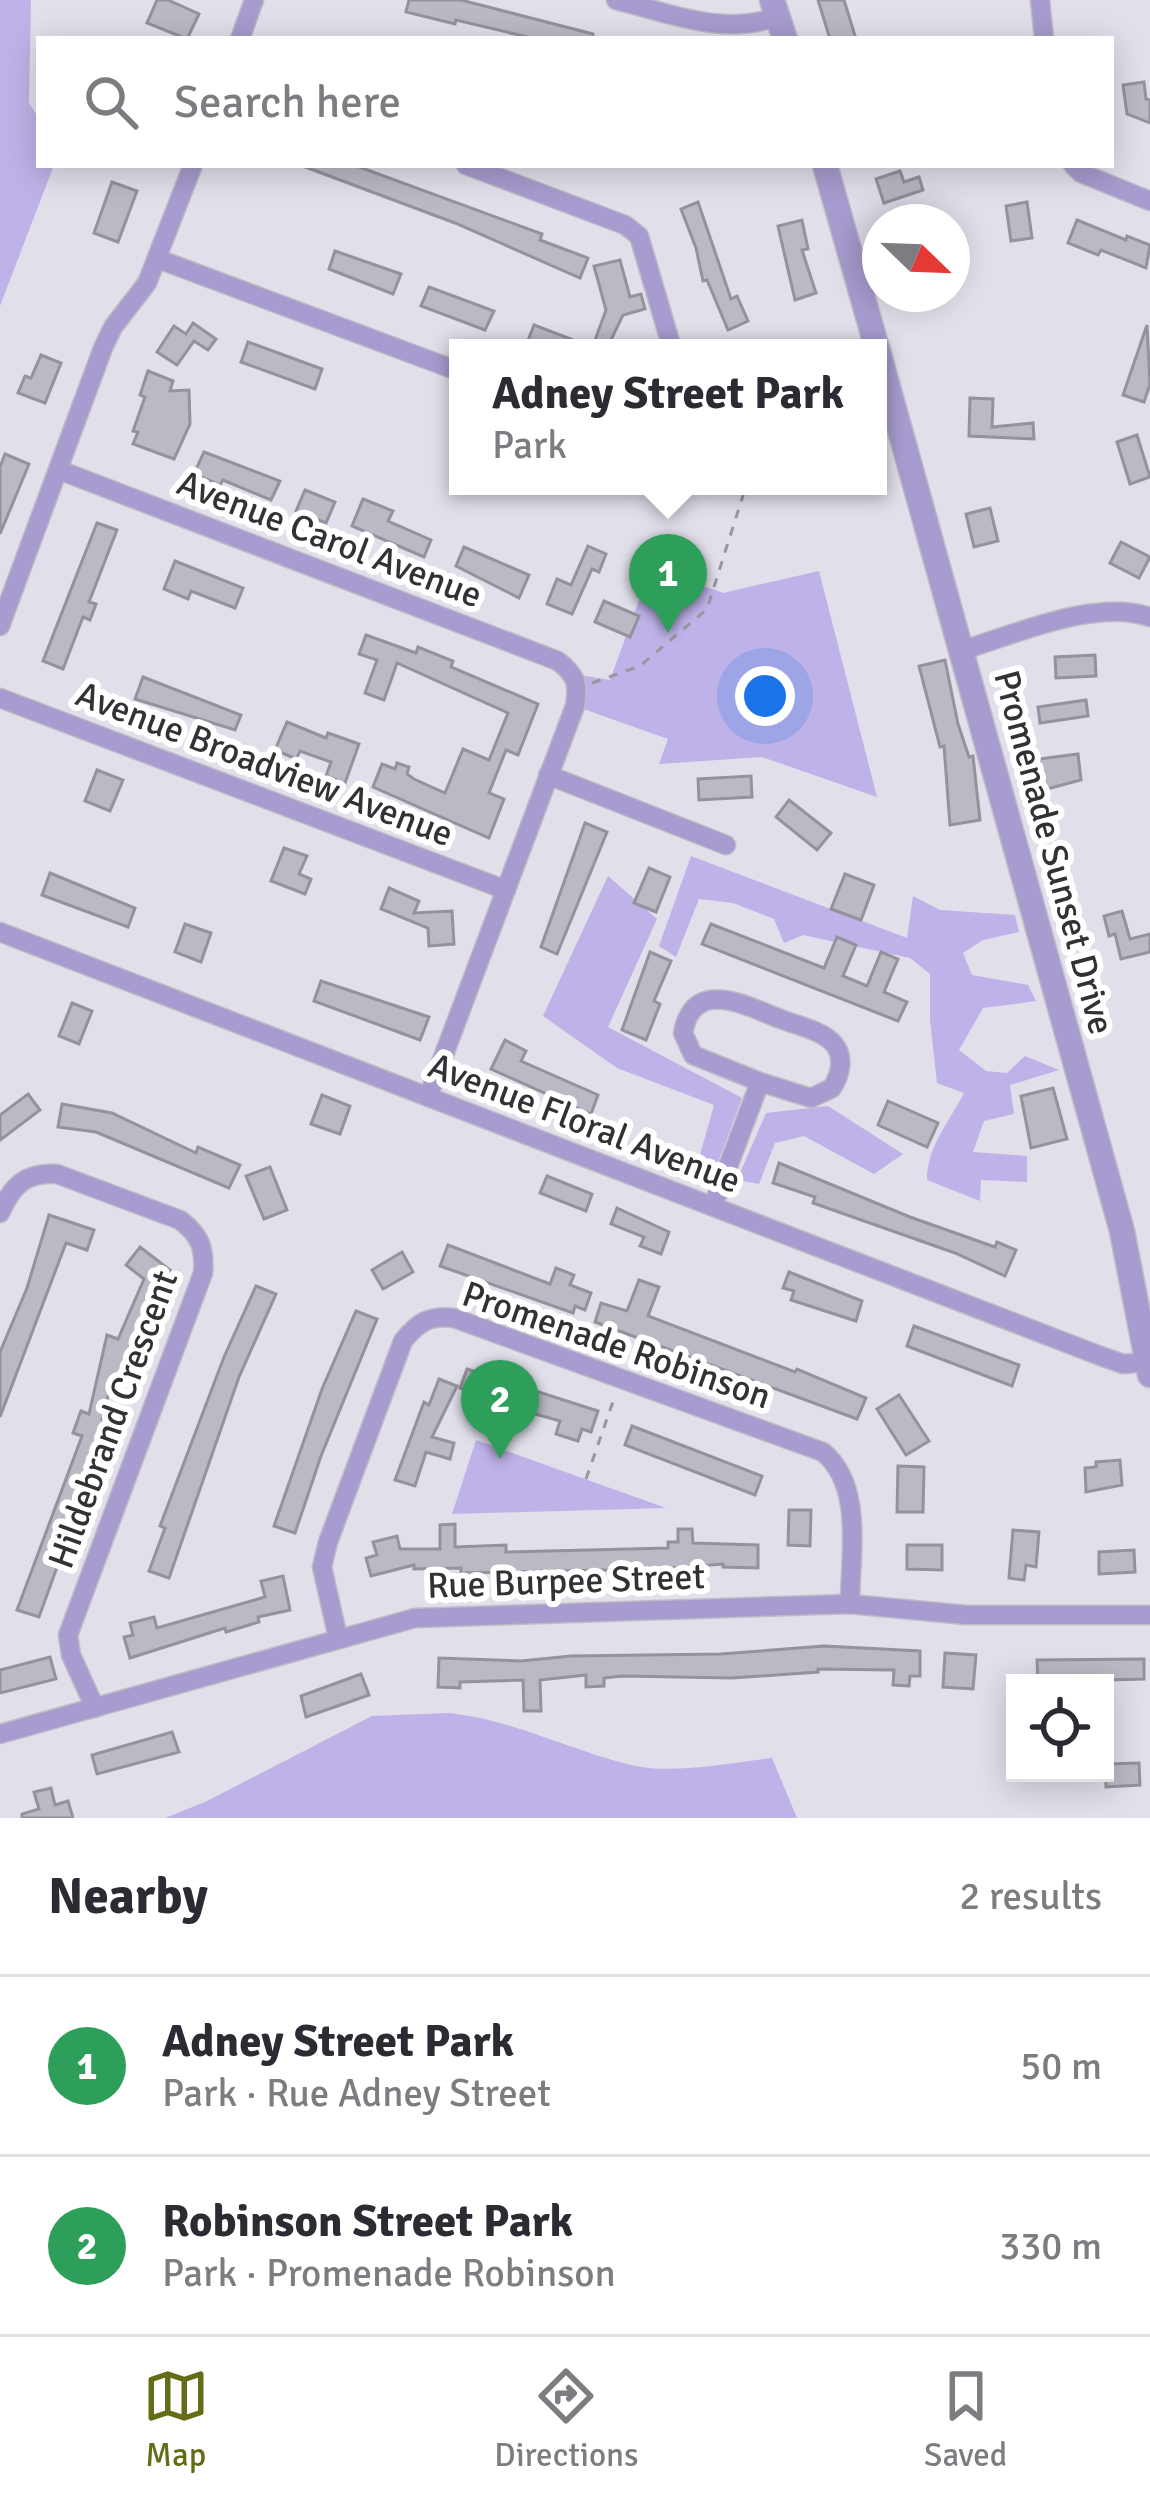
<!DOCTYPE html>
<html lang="en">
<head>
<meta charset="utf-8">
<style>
	body { margin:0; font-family:Signika,sans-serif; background:#f2f2f3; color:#2b2b33 }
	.controls { position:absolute; right:36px; bottom:36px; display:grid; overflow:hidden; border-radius:0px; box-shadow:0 6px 30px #0003 }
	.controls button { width:108px; height:108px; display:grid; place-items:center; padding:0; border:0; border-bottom:3px solid #e1e1e2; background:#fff; color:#2b2b33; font:60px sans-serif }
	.compass { position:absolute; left:862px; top:204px; width:108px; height:108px; border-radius:50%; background:#fff; box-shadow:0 6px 30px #0003; rotate:113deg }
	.you { position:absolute; left:765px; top:696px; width:42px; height:42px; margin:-30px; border:9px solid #fff; border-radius:50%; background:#1a73e8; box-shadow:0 0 0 18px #1a73e833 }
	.badge { display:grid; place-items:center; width:78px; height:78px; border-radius:50%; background:#646d15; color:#fff; font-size:39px; font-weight:700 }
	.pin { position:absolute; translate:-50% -99px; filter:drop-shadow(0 3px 6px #0008) }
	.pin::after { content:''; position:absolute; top:63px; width:42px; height:36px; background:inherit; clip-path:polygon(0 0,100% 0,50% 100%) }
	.popup { position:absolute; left:449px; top:339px; width:438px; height:156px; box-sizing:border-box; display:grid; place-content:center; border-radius:0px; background:#fff; filter:drop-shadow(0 3px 9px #0005); font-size:39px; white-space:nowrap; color:#7c7c81 }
	.popup b { font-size:45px; color:#2b2b33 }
	.popup::after { content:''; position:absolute; left:50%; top:100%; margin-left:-24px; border:24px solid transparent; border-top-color:#fff }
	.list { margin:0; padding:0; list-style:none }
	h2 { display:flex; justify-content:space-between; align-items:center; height:156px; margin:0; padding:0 48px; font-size:51px }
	h2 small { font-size:39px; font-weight:400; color:#7c7c81 }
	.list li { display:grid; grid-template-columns:78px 1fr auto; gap:36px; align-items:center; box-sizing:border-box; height:180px; padding:0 48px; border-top:3px solid #e1e1e2 }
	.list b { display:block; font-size:45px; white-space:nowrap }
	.list p { margin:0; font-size:39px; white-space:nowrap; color:#7c7c81 }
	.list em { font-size:39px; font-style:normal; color:#7c7c81 }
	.icon { flex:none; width:66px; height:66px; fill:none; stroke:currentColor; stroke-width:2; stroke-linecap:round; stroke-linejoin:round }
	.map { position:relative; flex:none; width:1150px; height:1818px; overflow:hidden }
	.search { position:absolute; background:#fff; box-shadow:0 6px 30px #0003; left:36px; right:36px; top:36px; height:132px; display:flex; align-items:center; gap:30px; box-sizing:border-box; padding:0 42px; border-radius:0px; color:#7c7c81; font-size:45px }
	.sheet { height:516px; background:#fff }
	nav { display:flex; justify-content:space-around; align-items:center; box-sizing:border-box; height:168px; border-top:3px solid #e1e1e2; background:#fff; font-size:33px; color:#7c7c81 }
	nav a { display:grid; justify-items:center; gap:6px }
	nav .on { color:#646d15 }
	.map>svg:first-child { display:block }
	.green { fill:#bfb2e8 }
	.building { fill:#bbb9c3; stroke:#94929c; stroke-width:3 }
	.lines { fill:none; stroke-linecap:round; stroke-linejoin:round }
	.minor-casing { stroke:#bebcc6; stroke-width:21 }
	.tertiary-casing { stroke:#bebcc6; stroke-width:27 }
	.path { stroke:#9998a0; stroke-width:3; stroke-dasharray:9 9; stroke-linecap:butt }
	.minor { stroke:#a89bcf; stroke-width:18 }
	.tertiary { stroke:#a89bcf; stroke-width:24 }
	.labels { text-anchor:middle; stroke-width:12; stroke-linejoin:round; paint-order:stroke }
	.street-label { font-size:36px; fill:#323136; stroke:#fff }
</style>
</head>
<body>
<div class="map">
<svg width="1150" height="1818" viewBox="0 0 1150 1818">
	<rect width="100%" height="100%" fill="#e1dfea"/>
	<g class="green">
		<path d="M 0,0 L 31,0 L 29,103 L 39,119 L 39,165 L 54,165 L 0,306 Z"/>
		<path d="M 651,567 L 723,593 L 819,571 L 877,797 L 762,757 L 659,764 L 668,739 L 575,706 L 574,674 L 610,680 Z"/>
		<path d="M 691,856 L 907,938 L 913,896 L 940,910 L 1015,915 L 1019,932 L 983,940 L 963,953 L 972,975 L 1028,985 L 1036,1001 L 983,1008 L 959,1050 L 986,1071 L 1007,1073 L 1025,1056 L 1059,1070 L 1010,1085 L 1014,1114 L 984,1121 L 973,1152 L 1027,1156 L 1027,1182 L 981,1180 L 980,1201 L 927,1180 C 927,1147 948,1124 964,1093 L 937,1083 L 930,1020 L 930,974 L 910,958 L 803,935 L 784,943 L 774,919 L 733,903 L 699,899 L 676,957 L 659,946 Z"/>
		<path d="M 608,876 L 657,919 L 608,1027 L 742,1098 L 718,1162 L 698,1162 L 714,1105 L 617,1068 L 543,1016 Z"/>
		<path d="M 828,1106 L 903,1154 L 874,1174 L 804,1136 L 775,1143 L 759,1184 L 737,1180 L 766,1113 Z"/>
		<path d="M 476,1440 L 666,1508 L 452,1514 Z"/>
		<path d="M 449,1713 C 514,1720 569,1750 631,1765 C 671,1775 730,1763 772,1758 L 797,1818 L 165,1818 L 205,1802 L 372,1716 Z"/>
	</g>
	<g class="building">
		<path d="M 157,0 L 168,0 L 199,14 L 187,39 L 147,23 Z"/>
		<path d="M 409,0 L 461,0 L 593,34 L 593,39 L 536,39 L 456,20 L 455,24 L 406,12 Z"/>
		<path d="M 818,0 L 844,0 L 856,39 L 830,39 Z"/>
		<path d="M 1144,82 L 1146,99 L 1150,100 L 1150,123 L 1127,114 L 1123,85 Z"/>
		<path d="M 300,165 L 354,165 L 542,234 L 540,240 L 588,258 L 580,278 L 455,223 Z"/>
		<path d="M 900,171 L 904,182 L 919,177 L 923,190 L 884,203 L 876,179 Z"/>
		<path d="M 112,182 L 137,191 L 118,242 L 94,233 Z"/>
		<path d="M 698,202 L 731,299 L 737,296 L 748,321 L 728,330 L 707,280 L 703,281 L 696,248 L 681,209 Z"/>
		<path d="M 1027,202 L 1032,238 L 1011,241 L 1006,206 Z"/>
		<path d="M 802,220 L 808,249 L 802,250 L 816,293 L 795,300 L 778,226 Z"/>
		<path d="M 1077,220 L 1126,240 L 1127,236 L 1150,245 L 1146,268 L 1101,250 L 1098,255 L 1068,243 Z"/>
		<path d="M 335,251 L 401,274 L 393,294 L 329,269 Z"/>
		<path d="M 620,260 L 630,297 L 641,294 L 645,309 L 623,315 L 607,348 L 594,343 L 606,310 L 594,266 Z"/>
		<path d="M 429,287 L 494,311 L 485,330 L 421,306 Z"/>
		<path d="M 193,323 L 216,339 L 208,350 L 194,341 L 177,365 L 157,352 L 174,326 L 186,334 Z"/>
		<path d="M 534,325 L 589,346 L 588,348 L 541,348 L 527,343 Z"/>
		<path d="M 1147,325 L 1150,384 L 1144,402 L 1123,395 Z"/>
		<path d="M 248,342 L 322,369 L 315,389 L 241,362 Z"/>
		<path d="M 41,355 L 61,363 L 45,403 L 18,393 L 25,376 L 31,378 Z"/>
		<path d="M 148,371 L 173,381 L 170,391 L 189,390 L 190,424 L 174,459 L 133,444 L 138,432 L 133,431 L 145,397 L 140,395 Z"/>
		<path d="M 970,398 L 993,399 L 992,427 L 1033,423 L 1034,439 L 969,436 Z"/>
		<path d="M 1137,435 L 1150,477 L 1130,484 L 1117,442 Z"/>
		<path d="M 204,452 L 280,481 L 271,500 L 223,480 L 220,485 L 194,474 Z"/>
		<path d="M 5,454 L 29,464 L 0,534 L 0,467 Z"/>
		<path d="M 305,490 L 335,502 L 326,523 L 296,511 Z"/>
		<path d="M 363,499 L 393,511 L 388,521 L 431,540 L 424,557 L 352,526 Z"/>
		<path d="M 990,508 L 998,541 L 974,547 L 966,514 Z"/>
		<path d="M 97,523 L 117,530 L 89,602 L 96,604 L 90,620 L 83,617 L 63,669 L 43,661 Z"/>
		<path d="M 1121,542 L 1150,557 L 1139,578 L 1110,563 Z"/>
		<path d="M 588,546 L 606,554 L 599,572 L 592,569 L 572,614 L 547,604 L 557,579 L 571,585 Z"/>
		<path d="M 464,547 L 529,575 L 519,598 L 456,566 Z"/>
		<path d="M 175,561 L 243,588 L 235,608 L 191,591 L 188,599 L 164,589 Z"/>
		<path d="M 604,601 L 639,616 L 630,637 L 595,622 Z"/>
		<path d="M 366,635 L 416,653 L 418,647 L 453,661 L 451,667 L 538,704 L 518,755 L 506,750 L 489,793 L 504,799 L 489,838 L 373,787 L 382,764 L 395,769 L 397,763 L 409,767 L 407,774 L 414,779 L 445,793 L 463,749 L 489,760 L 508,713 L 397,663 L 384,700 L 365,693 L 377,660 L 359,654 Z"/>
		<path d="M 1095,655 L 1096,676 L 1056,678 L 1055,657 Z"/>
		<path d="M 945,660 L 958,724 L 969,757 L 973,756 L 980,820 L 950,825 L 944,746 L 940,747 L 919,666 Z"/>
		<path d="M 143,677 L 241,715 L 235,730 L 135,699 Z"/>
		<path d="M 1086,700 L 1088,716 L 1040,723 L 1038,707 Z"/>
		<path d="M 287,722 L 326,738 L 328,733 L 359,744 L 345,783 L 326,776 L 331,762 L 300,751 L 296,759 L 275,750 Z"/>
		<path d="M 1078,754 L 1081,780 L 1043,790 L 1039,759 Z"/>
		<path d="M 97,770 L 123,780 L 110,811 L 85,801 Z"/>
		<path d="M 751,776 L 752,797 L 699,800 L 698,779 Z"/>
		<path d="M 789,800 L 831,833 L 817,850 L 776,817 Z"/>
		<path d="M 585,823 L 607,832 L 557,954 L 541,947 Z"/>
		<path d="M 284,848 L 307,856 L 299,874 L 311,879 L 305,894 L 271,881 Z"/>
		<path d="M 649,868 L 670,877 L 656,912 L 634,903 Z"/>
		<path d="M 50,873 L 135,908 L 128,927 L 42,895 Z"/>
		<path d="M 845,874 L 874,885 L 861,920 L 831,909 Z"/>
		<path d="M 389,888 L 419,901 L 414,913 L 452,911 L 454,944 L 429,946 L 428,928 L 381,909 Z"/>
		<path d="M 1122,911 L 1130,939 L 1150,934 L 1150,952 L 1121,959 L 1115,934 L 1109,936 L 1104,916 Z"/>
		<path d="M 185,924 L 211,933 L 201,962 L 175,952 Z"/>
		<path d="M 711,924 L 824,968 L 837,937 L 856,945 L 843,976 L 867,986 L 881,952 L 898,959 L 884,992 L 907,1002 L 898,1021 L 702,944 Z"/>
		<path d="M 650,952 L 671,961 L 654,1001 L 660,1004 L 646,1040 L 622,1030 Z"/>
		<path d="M 321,981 L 429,1017 L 420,1040 L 314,1001 Z"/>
		<path d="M 72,1003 L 92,1011 L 79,1044 L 59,1036 Z"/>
		<path d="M 505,1040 L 526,1051 L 521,1061 L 598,1095 L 591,1114 L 491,1069 Z"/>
		<path d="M 1053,1088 L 1067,1139 L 1031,1148 L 1021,1096 Z"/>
		<path d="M 28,1094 L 40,1110 L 0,1140 L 0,1115 Z"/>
		<path d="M 322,1095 L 350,1106 L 340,1134 L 311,1124 Z"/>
		<path d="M 888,1101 L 938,1123 L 927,1147 L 878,1125 Z"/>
		<path d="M 62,1104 L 112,1113 L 196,1153 L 198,1147 L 240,1165 L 229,1188 L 96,1132 L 58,1127 Z"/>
		<path d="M 779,1163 L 910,1217 L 995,1247 L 997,1242 L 1016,1250 L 1005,1276 L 955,1253 L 813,1203 L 815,1197 L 773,1183 Z"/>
		<path d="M 270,1167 L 287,1210 L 264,1219 L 246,1176 Z"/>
		<path d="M 547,1176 L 592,1194 L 586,1211 L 540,1193 Z"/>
		<path d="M 617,1208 L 669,1232 L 661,1254 L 640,1246 L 644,1237 L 611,1224 Z"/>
		<path d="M 49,1215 L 94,1230 L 87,1250 L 66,1243 L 0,1417 L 0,1352 L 27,1288 Z"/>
		<path d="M 448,1245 L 550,1284 L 556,1268 L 574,1275 L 570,1285 L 591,1293 L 585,1310 L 575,1306 L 573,1313 L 440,1266 Z"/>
		<path d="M 140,1247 L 170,1270 L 152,1293 L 160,1297 L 135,1360 L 130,1358 L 120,1395 L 109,1392 L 102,1419 L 110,1421 L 39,1617 L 17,1610 L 82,1436 L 73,1433 L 81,1411 L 89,1414 L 107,1335 L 118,1339 L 144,1279 L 126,1265 Z"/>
		<path d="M 402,1252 L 413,1272 L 383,1289 L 372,1270 Z"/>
		<path d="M 789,1272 L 862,1301 L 856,1321 L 791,1300 L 794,1291 L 783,1288 Z"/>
		<path d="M 639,1280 L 659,1287 L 648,1316 L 795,1372 L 797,1369 L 866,1398 L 857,1419 L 595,1322 L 601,1303 L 627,1311 Z"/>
		<path d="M 256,1286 L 276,1294 L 239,1377 L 169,1578 L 149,1571 L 165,1528 L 160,1526 L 224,1357 Z"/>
		<path d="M 356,1311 L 377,1319 L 321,1456 L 295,1533 L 274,1526 L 322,1389 Z"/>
		<path d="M 914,1326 L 1019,1365 L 1012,1386 L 907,1346 Z"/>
		<path d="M 467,1369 L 598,1411 L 591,1432 L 582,1429 L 578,1441 L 556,1434 L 560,1421 L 511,1407 L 504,1427 L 489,1422 L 495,1401 L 460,1388 Z"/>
		<path d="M 439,1379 L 457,1386 L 432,1437 L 454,1443 L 450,1459 L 426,1452 L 415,1486 L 395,1480 L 424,1402 L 429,1405 Z"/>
		<path d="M 899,1395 L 929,1441 L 906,1455 L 877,1409 Z"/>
		<path d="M 632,1426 L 762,1476 L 755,1495 L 625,1445 Z"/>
		<path d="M 1120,1460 L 1122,1485 L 1086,1492 L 1085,1468 L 1096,1467 L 1096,1462 Z"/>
		<path d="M 898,1466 L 924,1467 L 923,1512 L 897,1512 Z"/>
		<path d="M 789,1510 L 811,1510 L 810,1546 L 788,1545 Z"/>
		<path d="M 455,1524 L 455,1547 L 506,1545 L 506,1552 L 668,1548 L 668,1542 L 678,1542 L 678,1529 L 692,1529 L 693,1543 L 758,1545 L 758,1568 L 723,1567 L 723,1564 L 659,1569 L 461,1573 L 461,1568 L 414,1569 L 414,1565 L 371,1576 L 366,1558 L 377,1555 L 373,1542 L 397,1536 L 400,1549 L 440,1549 L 440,1525 Z"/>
		<path d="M 1013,1530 L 1039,1532 L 1036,1567 L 1026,1565 L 1024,1580 L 1009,1578 Z"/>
		<path d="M 907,1545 L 942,1545 L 942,1570 L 907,1569 Z"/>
		<path d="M 1134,1550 L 1135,1572 L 1099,1574 L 1099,1552 Z"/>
		<path d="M 283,1576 L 290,1610 L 258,1617 L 259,1622 L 226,1632 L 225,1628 L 130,1658 L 124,1637 L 133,1635 L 130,1623 L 154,1617 L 157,1628 L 265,1597 L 261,1581 Z"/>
		<path d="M 824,1646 L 920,1651 L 920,1676 L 910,1676 L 909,1686 L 893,1685 L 894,1670 L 818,1669 L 818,1672 L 732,1678 L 622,1676 L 604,1678 L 604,1686 L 586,1687 L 586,1675 L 540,1680 L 541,1711 L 524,1711 L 523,1680 L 460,1682 L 460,1688 L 438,1687 L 439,1658 L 521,1661 L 571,1656 L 721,1654 Z"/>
		<path d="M 945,1653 L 976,1655 L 973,1689 L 943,1687 Z"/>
		<path d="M 50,1657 L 56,1679 L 0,1693 L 0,1670 Z"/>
		<path d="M 1144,1659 L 1144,1679 L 1038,1682 L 1037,1660 Z"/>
		<path d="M 361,1674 L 369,1695 L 306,1717 L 301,1696 Z"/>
		<path d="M 172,1732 L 179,1752 L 97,1774 L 92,1755 Z"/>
		<path d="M 1139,1763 L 1140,1785 L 1106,1787 L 1105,1764 Z"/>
		<path d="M 51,1788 L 55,1805 L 68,1801 L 73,1818 L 22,1818 L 22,1814 L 39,1809 L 34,1792 Z"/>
	</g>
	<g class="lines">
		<g class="minor-casing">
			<g id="minor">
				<path d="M 616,0 C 669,13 725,37 778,16"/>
				<path d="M 1040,0 L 1044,39"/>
				<path d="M 240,39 L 254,0"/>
				<path d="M 466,165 L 625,225 L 639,236 L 672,348"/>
				<path d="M 1073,165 L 1081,173 L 1150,201"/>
				<path d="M 158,259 L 458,371"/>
				<path d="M 59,470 L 558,661 C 576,675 579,684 575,706 L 428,1097"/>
				<path d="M 0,626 L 103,348 L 113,327 L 147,283 L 193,165"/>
				<path d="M 963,650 C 1016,634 1097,598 1150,617"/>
				<path d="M 0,698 L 506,890"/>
				<path d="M 548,775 L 726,845"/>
				<path d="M 0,932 L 1098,1355 L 1123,1364 L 1148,1362"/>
				<path d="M 713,1206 L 760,1082 L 811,1098 L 832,1088 C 840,1075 845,1058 834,1044 C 823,1031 799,1026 783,1020 C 748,1007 694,975 683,1033 L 693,1055 L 760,1082"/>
				<path d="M 0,1213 C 12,1186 25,1172 57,1174 L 180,1220 C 200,1235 205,1248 203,1273 L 68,1635 L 71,1655 L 95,1708"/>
				<path d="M 338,1638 L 322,1567 L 328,1542 L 403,1341 C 418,1322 430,1315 454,1318 L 823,1452 C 864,1486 850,1555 850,1604"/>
				<path d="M 0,1734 L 415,1618 L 850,1604 L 966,1615 L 1150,1615"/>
			</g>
		</g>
		<g class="tertiary-casing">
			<g id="tertiary">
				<path d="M 772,0 L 785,39"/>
				<path d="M 825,165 L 877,348"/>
				<path d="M 878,351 L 1122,1231 L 1150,1375"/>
			</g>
		</g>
		<g class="path">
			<path d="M 592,683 L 640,666 L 707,609 L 746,486"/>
			<path d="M 586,1479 L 615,1396"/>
		</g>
		<use href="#minor" class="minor"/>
		<use href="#tertiary" class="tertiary"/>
	</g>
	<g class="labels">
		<g class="street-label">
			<text transform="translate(330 538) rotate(21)" y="13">Avenue Carol Avenue</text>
			<text transform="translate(265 763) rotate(21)" y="13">Avenue Broadview Avenue</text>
			<text transform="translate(1055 852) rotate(75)" y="13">Promenade Sunset Drive</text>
			<text transform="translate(585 1122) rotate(21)" y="13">Avenue Floral Avenue</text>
			<text transform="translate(617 1344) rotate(19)" y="13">Promenade Robinson</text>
			<text transform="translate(112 1419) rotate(-70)" y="13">Hildebrand Crescent</text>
			<text transform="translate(566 1580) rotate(-2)" y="13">Rue Burpee Street</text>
		</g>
	</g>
</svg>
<div class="controls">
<button><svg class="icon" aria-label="locate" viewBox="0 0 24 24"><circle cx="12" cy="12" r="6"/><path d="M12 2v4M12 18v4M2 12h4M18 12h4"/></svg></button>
</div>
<svg class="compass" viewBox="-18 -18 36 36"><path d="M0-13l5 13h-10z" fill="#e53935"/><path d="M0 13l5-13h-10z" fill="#7c7c81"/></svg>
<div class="you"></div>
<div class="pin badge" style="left:668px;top:633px;background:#2e9e5b">1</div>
<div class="popup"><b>Adney Street Park</b>Park</div>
<div class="pin badge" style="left:500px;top:1459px;background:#2e9e5b">2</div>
<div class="search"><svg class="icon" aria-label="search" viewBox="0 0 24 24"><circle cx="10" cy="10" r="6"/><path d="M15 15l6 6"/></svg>Search here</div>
</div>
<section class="sheet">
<h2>Nearby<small>2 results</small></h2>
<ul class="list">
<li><span class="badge" style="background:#2e9e5b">1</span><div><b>Adney Street Park</b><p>Park · Rue Adney Street</p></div><em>50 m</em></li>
<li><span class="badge" style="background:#2e9e5b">2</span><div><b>Robinson Street Park</b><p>Park · Promenade Robinson</p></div><em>330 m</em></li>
</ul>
</section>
<nav>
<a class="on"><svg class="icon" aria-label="map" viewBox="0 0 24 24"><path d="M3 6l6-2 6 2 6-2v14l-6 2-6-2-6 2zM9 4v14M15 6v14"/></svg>Map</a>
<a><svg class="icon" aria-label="directions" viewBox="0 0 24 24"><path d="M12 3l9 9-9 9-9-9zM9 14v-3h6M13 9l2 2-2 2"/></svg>Directions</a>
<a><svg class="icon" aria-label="saved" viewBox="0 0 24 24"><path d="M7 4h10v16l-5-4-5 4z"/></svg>Saved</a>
</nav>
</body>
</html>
